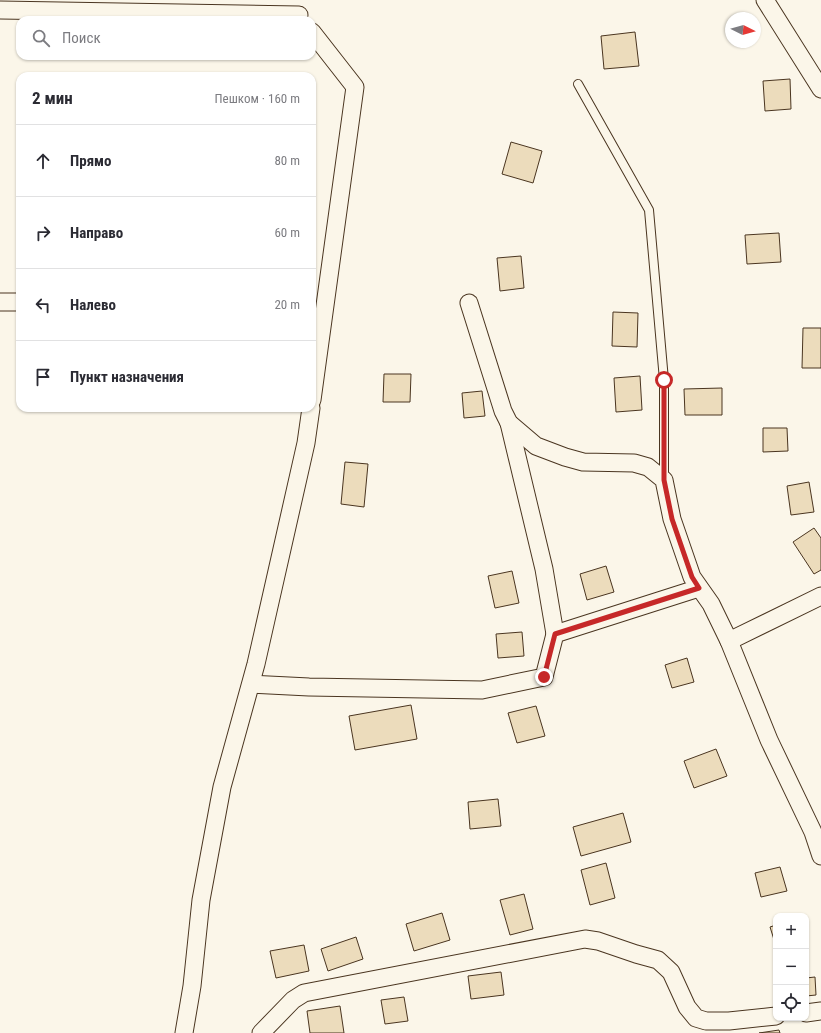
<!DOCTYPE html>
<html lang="ru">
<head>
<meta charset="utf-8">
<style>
	body { margin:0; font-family:"Roboto Condensed",sans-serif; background:#f2f2f3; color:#2b2b33 }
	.controls { position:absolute; right:12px; bottom:12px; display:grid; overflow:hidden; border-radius:8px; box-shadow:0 1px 3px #0004 }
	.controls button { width:36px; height:36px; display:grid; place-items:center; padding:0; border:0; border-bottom:1px solid #e1e1e2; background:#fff; color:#2b2b33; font:20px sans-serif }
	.compass { position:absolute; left:725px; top:12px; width:36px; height:36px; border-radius:50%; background:#fff; box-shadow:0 1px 3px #0004; rotate:95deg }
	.stop { position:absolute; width:12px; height:12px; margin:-9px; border:3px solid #c62828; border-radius:50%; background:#fff }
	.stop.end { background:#c62828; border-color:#fff; box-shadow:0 1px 4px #0008 }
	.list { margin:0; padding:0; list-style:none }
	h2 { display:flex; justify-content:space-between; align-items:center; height:52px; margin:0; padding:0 16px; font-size:17px }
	h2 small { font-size:13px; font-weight:400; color:#7c7c81 }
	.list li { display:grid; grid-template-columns:26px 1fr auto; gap:12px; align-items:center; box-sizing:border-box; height:72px; padding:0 16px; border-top:1px solid #e1e1e2 }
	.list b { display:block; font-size:15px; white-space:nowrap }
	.list em { font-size:13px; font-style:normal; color:#7c7c81 }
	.icon { flex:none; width:22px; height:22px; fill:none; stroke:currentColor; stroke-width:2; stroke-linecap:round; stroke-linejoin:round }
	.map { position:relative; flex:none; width:821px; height:1033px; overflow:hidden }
	.search { position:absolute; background:#fff; box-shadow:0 1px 3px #0004; left:16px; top:16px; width:300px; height:44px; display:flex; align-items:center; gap:10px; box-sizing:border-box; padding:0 14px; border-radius:12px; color:#7c7c81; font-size:15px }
	.panel { position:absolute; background:#fff; box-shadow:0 1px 3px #0004; left:16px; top:72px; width:300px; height:340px; border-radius:12px }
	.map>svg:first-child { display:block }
	.building { fill:#ecdcbc; stroke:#4a3520 }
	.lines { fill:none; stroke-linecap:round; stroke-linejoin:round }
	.lane-casing { stroke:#4a3520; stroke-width:10 }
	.street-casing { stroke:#4a3520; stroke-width:19 }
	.lane { stroke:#fbf6e9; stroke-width:8 }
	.street { stroke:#fbf6e9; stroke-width:17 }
	.route { stroke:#c62828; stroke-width:5 }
</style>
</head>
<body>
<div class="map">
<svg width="821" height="1033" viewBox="0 0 821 1033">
	<rect width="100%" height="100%" fill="#fbf6e9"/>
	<g class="building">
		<path d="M 635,32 L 639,66 L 604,69 L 601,36 Z"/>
		<path d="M 790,79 L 791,109 L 765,111 L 763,81 Z"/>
		<path d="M 511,142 L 542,151 L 533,183 L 502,174 Z"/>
		<path d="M 779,233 L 781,262 L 747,264 L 745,235 Z"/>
		<path d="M 521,256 L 524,288 L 500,291 L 497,258 Z"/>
		<path d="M 613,312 L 638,313 L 637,347 L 612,346 Z"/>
		<path d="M 803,328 L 821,328 L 821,368 L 802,368 Z"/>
		<path d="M 384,374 L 411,374 L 410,402 L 383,402 Z"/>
		<path d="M 640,376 L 642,410 L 616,412 L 614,378 Z"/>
		<path d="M 722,388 L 722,415 L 685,415 L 684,389 Z"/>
		<path d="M 482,391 L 485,416 L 464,418 L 462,393 Z"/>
		<path d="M 763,428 L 787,428 L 788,451 L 763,452 Z"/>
		<path d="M 345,462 L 368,464 L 364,507 L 341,504 Z"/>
		<path d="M 809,482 L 814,512 L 791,515 L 787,486 Z"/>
		<path d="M 814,528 L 821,538 L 821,570 L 814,574 L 793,542 Z"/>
		<path d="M 606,566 L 614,592 L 587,600 L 580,574 Z"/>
		<path d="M 512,571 L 519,603 L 495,608 L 488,576 Z"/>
		<path d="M 522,632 L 524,656 L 498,658 L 496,634 Z"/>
		<path d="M 687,658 L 694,682 L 672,688 L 665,665 Z"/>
		<path d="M 411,705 L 417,739 L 355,750 L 349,716 Z"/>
		<path d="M 536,706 L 545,736 L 517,743 L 508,713 Z"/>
		<path d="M 716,749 L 727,776 L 694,788 L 684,761 Z"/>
		<path d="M 498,799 L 501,826 L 470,829 L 468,802 Z"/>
		<path d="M 623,813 L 631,842 L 581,856 L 573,827 Z"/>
		<path d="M 606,863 L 615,898 L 590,905 L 581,870 Z"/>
		<path d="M 780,867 L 787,891 L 761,897 L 755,873 Z"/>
		<path d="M 524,894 L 533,929 L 510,935 L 500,900 Z"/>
		<path d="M 442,913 L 450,940 L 414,951 L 406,924 Z"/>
		<path d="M 776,925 L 776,946 L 770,927 Z"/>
		<path d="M 356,937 L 363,959 L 328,971 L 321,949 Z"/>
		<path d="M 304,945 L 309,971 L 276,978 L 270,951 Z"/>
		<path d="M 501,972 L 504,995 L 471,999 L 468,976 Z"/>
		<path d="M 815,977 L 816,995 L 806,996 L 806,978 Z"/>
		<path d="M 404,997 L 408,1021 L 385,1024 L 381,1000 Z"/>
		<path d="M 340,1006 L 344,1033 L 310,1033 L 307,1011 Z"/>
		<path d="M 779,1030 L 780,1033 L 759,1033 Z"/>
	</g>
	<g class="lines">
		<g class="lane-casing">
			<path id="lane" d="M 578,84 L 649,210 L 664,380 L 664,479"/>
		</g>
		<g class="street-casing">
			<g id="street">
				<path d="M 765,0 L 821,89"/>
				<path d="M 0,10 L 299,15"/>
				<path d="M 312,32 L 355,87 L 312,400"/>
				<path d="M 0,302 L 20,302"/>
				<path d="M 469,303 L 503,411 L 509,423 L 536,446 L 565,457 L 583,462 L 634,463 L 648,467 L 664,480 L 672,519 L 692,577 L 711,604 L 729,641 L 769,740 L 813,832 L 821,856"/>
				<path d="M 509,423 L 544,569 L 555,634"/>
				<path d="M 729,641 L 821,596"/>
				<path d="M 251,684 L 309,687 L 482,690 L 544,677 L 555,634 L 699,588"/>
				<path d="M 806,1013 L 821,1011"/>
				<path d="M 184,1033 L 192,986 L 201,900 L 222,787 L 256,664 L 306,443 L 311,408"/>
				<path d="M 261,1033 L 293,1000 L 304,993 L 585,939 L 598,941 L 636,954 L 658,960 L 671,972 L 687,1007 L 696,1018 L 706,1021 L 729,1021 L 776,1016"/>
			</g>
		</g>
		<use href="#lane" class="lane"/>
		<use href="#street" class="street"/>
	</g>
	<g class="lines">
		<path class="route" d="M 544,677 L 555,634 L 699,588 L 692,577 L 672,519 L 664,480 L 664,380"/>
	</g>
</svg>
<div class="controls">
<button>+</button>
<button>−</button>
<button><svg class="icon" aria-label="locate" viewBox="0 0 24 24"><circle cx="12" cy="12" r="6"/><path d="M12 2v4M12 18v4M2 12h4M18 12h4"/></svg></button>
</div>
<svg class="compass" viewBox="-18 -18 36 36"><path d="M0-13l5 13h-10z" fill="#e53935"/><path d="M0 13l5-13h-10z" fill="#7c7c81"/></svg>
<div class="stop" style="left:664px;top:380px"></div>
<div class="stop end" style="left:544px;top:677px"></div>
<div class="search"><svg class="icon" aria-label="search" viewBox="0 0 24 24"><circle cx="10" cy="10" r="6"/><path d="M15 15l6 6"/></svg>Поиск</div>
<section class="panel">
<h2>2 мин<small>Пешком · 160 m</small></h2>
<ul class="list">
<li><svg class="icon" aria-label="ahead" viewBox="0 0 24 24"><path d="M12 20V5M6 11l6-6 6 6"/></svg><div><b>Прямо</b></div><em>80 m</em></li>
<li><svg class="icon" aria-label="right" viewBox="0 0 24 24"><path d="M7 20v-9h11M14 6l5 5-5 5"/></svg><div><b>Направо</b></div><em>60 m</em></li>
<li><svg class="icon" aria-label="left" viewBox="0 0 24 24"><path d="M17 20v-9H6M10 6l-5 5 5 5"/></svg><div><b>Налево</b></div><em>20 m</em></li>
<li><svg class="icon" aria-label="arrive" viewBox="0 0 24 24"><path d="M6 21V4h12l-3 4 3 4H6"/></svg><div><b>Пункт назначения</b></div></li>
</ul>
</section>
</div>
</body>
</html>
